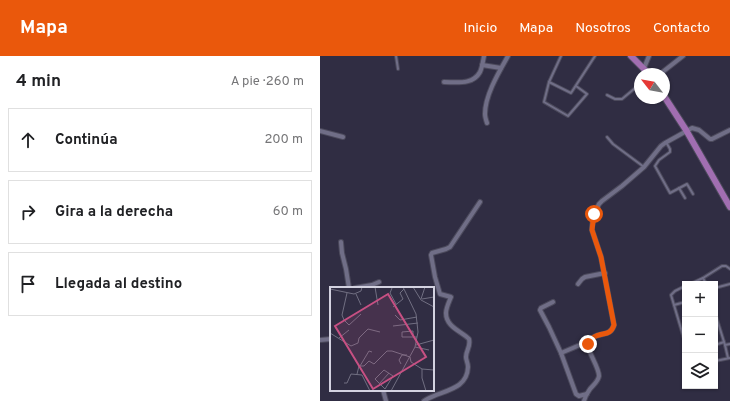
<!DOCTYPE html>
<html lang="es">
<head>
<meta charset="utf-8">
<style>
	body { margin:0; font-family:Overpass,sans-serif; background:#f6f6f6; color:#202124 }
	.controls { position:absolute; right:12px; bottom:12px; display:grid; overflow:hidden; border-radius:0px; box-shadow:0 1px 3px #0004 }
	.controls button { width:36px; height:36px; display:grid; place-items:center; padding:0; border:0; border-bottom:1px solid #e0e0e0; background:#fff; color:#202124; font:20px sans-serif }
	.compass { position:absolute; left:314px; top:12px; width:36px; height:36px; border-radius:50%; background:#fff; box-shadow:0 1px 3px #0004; rotate:301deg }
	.stop { position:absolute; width:12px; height:12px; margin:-9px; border:3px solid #ea580c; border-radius:50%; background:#fff }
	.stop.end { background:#ea580c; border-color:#fff; box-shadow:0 1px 4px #0008 }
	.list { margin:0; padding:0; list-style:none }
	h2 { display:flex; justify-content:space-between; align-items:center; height:52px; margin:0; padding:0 16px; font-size:17px }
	h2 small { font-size:13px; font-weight:400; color:#757577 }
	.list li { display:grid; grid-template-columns:26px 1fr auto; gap:12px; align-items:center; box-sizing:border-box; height:64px; margin:0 8px 8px; padding:0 8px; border:1px solid #e0e0e0; border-radius:0px }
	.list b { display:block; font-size:15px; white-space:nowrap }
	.list em { font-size:13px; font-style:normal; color:#757577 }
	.icon { flex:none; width:22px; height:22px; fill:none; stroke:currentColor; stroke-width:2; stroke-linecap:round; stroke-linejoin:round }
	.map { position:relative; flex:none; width:410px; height:345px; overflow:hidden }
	header { display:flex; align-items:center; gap:24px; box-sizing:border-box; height:56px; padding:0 20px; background:#ea580c; color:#fff }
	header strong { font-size:19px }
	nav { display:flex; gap:22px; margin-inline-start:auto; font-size:14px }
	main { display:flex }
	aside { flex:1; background:#fff }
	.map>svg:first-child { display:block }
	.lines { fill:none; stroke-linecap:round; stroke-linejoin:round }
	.lane-casing { stroke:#4c4a5c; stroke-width:4 }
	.street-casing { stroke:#4c4a5c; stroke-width:6 }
	.primary-casing { stroke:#4c4a5c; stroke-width:8 }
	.lane { stroke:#706e87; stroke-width:2 }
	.street { stroke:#706e87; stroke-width:4 }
	.primary { stroke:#a16eb1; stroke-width:6 }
	.route { stroke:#ea580c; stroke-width:5 }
	.inset-road { fill:none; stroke:#716f82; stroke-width:1 }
	.view { fill:#c75083; fill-opacity:0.15; stroke:#c75083; stroke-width:2 }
	.inset-edge { fill:none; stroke:#d3d2e0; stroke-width:2 }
</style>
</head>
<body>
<header>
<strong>Mapa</strong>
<nav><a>Inicio</a><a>Mapa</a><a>Nosotros</a><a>Contacto</a></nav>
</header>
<main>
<aside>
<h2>4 min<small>A pie · 260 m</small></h2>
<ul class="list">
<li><svg class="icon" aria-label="ahead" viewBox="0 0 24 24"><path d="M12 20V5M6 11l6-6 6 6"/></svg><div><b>Continúa</b></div><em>200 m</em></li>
<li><svg class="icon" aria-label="right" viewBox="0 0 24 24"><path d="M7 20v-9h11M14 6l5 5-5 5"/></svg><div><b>Gira a la derecha</b></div><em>60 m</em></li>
<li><svg class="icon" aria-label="arrive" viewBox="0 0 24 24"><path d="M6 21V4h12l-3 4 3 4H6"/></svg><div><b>Llegada al destino</b></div></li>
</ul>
</aside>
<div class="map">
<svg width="410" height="345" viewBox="0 0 410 345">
	<rect width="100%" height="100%" fill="#302d43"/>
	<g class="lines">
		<g class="lane-casing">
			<g id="lane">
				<path d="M 76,0 L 78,13"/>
				<path d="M 241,0 L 229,26 L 224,46 L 248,60 L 267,38 L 256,30"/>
				<path d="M 229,26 L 251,37 L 275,0"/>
				<path d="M 287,39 L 295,43 L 302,43 L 320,28"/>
				<path d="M 287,81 L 293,88 L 324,111"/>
				<path d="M 346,86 L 350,93 L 350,96 L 339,104 L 335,110 L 350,137 L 367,128 L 373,138"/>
				<path d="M 359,132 L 365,142"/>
				<path d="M 383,222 L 386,228"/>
				<path d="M 370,228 L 383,222 L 402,210 L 406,210 L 410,213"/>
				<path d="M 365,230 L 355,235 L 351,239 L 365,286"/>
				<path d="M 395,232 L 410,228"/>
				<path d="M 354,249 L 365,246"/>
				<path d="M 395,257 L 405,289 L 408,302"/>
				<path d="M 395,289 L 404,286"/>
				<path d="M 405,289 L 410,288"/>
				<path d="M 395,305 L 410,302"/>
			</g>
		</g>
		<g class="street-casing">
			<g id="street">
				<path d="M 162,9 L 181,12"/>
				<path d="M 324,12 L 329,0"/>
				<path d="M 340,18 L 363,0"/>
				<path d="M 124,26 C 137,26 153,29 160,16 C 162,12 163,5 164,0"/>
				<path d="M 167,67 C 166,64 165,61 165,58 C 165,39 179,16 188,0"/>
				<path d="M 0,75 L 23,81"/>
				<path d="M 21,186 L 22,197 L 26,213 L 29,232"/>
				<path d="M 258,228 L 262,223 L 265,221 L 285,217"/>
				<path d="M 35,232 L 52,229 L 59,226"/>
				<path d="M 233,246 L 221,252 L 220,254 L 229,271 L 241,297 L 256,338 L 259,340 L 267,338"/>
				<path d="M 0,284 L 11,283"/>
				<path d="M 241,297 L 267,286"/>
				<path d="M 63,334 L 66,345"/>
				<path d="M 104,345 C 119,334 147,336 148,311 C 148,307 146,304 146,301 C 146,294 151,291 149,283 C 141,275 126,271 126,257 C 126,252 129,246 131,241 L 120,238 L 115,221 L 111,199 L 112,197 L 126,193 L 130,191 L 160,146"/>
				<path d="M 264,345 C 265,341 267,337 270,333 C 273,329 278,326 279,320 C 279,311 268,297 267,286 C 271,283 274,280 279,279 C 286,277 291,278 294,269 L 281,201 L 272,174 L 272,171 L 274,158 L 279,148 L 282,145 L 302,130 L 324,111 L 341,90 L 345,87 L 372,72 L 379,74 L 390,83 L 392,83 L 410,74"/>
			</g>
		</g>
		<g class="primary-casing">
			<g id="primary">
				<path d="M 311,0 L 329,18"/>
				<path d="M 344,40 L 366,74 L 410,151"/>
			</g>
		</g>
		<use href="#lane" class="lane"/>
		<use href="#street" class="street"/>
		<use href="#primary" class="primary"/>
	</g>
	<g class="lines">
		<path class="route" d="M 268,288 L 267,286 C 271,283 274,280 279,279 C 286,277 291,278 294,269 L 281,201 L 272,174 L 274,158"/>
	</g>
	<g transform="translate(10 231)">
		<rect width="104" height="104" fill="#302d43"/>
		<path class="inset-road" d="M 45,0 L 48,18M 83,0 L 91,13 L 104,20M 62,1 L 60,6 L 66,17M 0,2 L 24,7 L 31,4 L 32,0M 17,6 L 12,28 L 14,33 L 19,38 L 31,27M 26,7 L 31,18M 91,12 L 95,0M 92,12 L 104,10M 63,20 L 73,12 L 70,6 L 74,2M 65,28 L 70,33 L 87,30M 63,39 L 88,36M 0,46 L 21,59 L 28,56 L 29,51 L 38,42 L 50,45M 83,49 L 83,44 L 72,45 L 72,50 L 87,50M 9,51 L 19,43M 86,58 L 104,53M 85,60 L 99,63M 71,77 L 69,73 L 72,68 L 77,68M 30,79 L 39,64 L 42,65M 92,82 L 104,83M 54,83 L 63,89 L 55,102 L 45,92 ZM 27,87 L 29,79 L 34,79 L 39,74 L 44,77 L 57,64 L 62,64 L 80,70 L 81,75 L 92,82 L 92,91 L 96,104M 14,96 L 17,96 L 21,87 L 32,88 L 40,104M 49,97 L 59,86M 61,104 L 85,60 L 88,45 L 86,27 L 73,0"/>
		<path class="view" d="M 58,7 L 96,70 L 43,102 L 5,39 Z"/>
		<rect width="104" height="104" class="inset-edge"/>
	</g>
</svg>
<div class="controls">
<button>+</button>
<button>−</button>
<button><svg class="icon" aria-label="layers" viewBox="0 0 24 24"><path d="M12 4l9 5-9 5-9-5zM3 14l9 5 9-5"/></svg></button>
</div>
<svg class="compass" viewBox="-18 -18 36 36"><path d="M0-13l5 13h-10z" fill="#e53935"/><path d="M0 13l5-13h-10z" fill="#757577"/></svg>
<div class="stop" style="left:274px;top:158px"></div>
<div class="stop end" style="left:268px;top:288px"></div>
</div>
</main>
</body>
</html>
